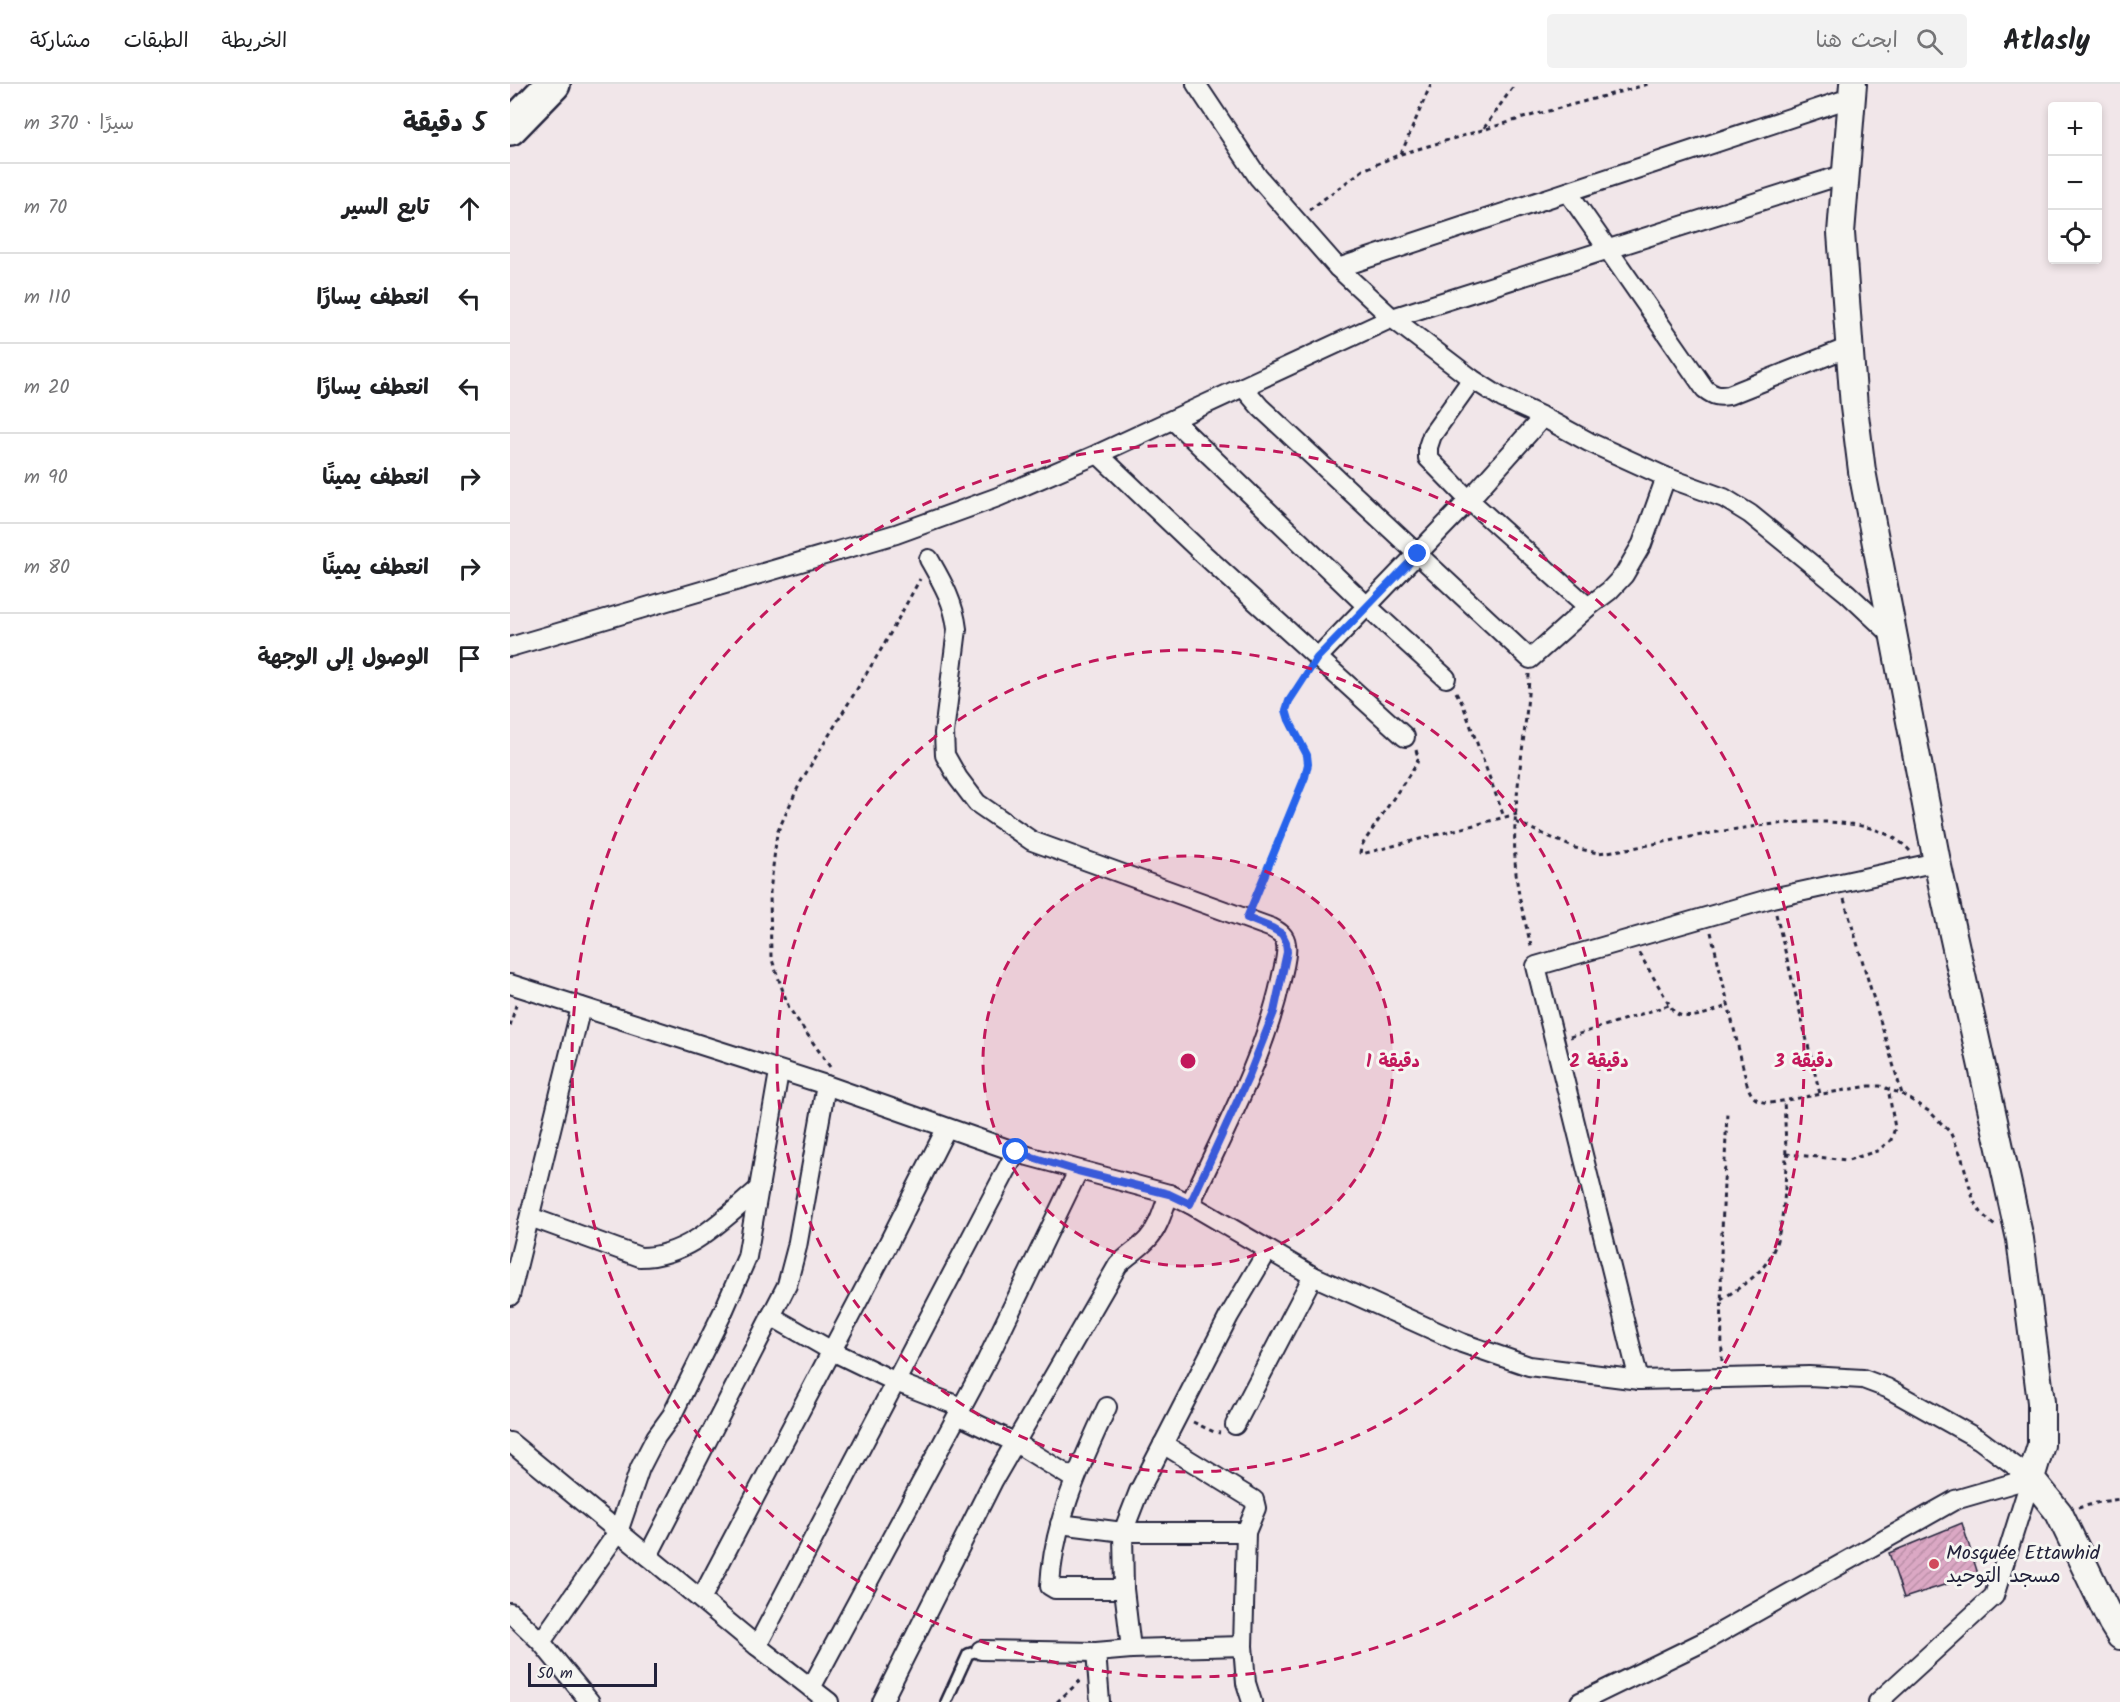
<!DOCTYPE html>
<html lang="ar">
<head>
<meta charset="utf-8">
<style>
	body { margin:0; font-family:Kalam,"Playpen Sans Arabic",sans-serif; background:#f2f2f2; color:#202124; direction:rtl }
	.controls { position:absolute; right:18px; top:18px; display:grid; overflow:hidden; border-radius:6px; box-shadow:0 3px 9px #0003 }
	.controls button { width:54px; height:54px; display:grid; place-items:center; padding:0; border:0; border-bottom:2px solid #e0e0e0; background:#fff; color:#202124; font:30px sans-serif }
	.scale { position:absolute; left:18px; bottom:15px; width:129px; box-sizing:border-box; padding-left:6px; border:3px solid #22223b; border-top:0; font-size:16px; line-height:21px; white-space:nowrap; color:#22223b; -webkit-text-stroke:4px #f6f6f2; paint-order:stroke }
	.stop { position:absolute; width:18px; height:18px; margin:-14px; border:4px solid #2563eb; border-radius:50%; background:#fff }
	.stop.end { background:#2563eb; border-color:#fff; box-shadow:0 2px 6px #0008 }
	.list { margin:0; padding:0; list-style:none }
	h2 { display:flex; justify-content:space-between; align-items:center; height:78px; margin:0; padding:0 24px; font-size:26px }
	h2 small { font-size:20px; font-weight:400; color:#757577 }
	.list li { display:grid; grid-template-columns:39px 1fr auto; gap:18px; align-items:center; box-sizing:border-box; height:90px; padding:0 24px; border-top:2px solid #e0e0e0 }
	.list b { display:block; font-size:22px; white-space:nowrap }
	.list em { font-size:20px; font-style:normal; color:#757577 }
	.icon { flex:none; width:33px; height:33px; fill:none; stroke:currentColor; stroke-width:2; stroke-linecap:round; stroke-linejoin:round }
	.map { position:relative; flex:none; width:1610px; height:1618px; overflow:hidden; direction:ltr }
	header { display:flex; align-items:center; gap:36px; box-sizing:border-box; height:84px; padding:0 30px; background:#fff; border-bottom:2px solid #e0e0e0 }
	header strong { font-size:28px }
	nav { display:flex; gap:33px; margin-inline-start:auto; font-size:21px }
	.search { width:420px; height:54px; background:#f2f2f2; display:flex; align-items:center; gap:15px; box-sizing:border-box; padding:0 21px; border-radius:6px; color:#757577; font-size:22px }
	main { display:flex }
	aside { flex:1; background:#fff }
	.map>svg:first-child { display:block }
	.building { fill:url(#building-hatch); stroke:#22223b; stroke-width:1.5 }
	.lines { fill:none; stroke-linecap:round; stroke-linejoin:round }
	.lane-casing { stroke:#22223b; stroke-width:14 }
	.street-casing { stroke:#22223b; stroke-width:22 }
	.secondary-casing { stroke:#22223b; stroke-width:30 }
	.highway-casing { stroke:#22223b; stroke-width:38 }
	.path { stroke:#22223b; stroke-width:3; stroke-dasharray:4.5 4.5; stroke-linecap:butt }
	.lane { stroke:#f6f6f2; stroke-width:9 }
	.street { stroke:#f6f6f2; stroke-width:18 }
	.secondary { stroke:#f6f6f2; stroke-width:26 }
	.highway { stroke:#f6f6f2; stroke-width:33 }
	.route { stroke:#2563eb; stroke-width:8 }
	.ring { fill:none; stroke:#c2185b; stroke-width:3; stroke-dasharray:10 8 }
	.poi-dot { fill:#d1495b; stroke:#f6f6f2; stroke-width:2 }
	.labels { text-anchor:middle; stroke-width:6; stroke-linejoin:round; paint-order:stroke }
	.poi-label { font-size:20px; fill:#22223b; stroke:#f6f6f2; text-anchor:start }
	.centre { fill:#c2185b; stroke:#f6f6f2; stroke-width:3 }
	.ring-label { font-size:18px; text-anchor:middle; font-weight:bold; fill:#c2185b; stroke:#f6f6f2; stroke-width:6; stroke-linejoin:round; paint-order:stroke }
</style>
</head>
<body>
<header>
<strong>Atlasly</strong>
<div class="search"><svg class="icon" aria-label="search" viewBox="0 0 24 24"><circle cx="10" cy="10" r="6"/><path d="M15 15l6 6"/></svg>ابحث هنا</div>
<nav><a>الخريطة</a><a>الطبقات</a><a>مشاركة</a></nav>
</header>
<main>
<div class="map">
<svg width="1610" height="1618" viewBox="0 0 1610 1618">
	<defs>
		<pattern id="building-hatch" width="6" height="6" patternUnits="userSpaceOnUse" patternTransform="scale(1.5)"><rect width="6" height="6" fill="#dba8c4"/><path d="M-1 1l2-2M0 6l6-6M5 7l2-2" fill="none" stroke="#bc90a9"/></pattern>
	</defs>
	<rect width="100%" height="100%" fill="#f1e6e9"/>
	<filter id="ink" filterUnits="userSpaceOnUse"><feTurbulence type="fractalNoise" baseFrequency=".0167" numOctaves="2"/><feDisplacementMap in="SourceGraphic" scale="12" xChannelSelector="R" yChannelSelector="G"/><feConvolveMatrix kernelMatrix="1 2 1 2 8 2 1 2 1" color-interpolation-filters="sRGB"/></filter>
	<g filter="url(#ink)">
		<path class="building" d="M 1452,1439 L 1468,1490 L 1394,1514 L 1379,1469 Z"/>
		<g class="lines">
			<g class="lane-casing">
				<path id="lane" d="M 436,1618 L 458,1570 L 471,1566"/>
			</g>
			<g class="street-casing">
				<g id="street">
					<path d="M 686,0 L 748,93 L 828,184 L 882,234 L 962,295 L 992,314 L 1033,333 L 1079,358 L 1156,393 L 1214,414 L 1240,430 L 1337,509 L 1384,553"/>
					<path d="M 1058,108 L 1195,305 C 1204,312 1209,313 1219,311 L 1339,263"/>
					<path d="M 828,184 L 1340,14"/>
					<path d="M 962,295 L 922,351 L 918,363 L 918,374 L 959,416 L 1078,523"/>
					<path d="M 733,303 L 750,323 L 1020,575 L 1078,523 L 1099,507 L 1114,491 L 1132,460 L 1156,393"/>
					<path d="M 663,336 L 858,523 L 936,594"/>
					<path d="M 588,370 L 690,467 L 895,653"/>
					<path d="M 419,475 C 432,498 444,518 447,545 L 434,649 L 435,671 L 448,694 L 467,719 L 522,757 L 762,844 C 769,848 775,851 776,860 C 778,871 773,885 771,896 C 754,974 714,1047 680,1120"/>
					<path d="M 0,563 L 386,450 L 488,413 L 588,370 L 882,234 L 1335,90"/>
					<path d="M 807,574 L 959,416 L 1033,333"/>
					<path d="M 0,900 L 316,1001 L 518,1072 L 659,1110 L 680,1120 L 803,1192 L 952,1259 L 1019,1282 L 1129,1296 L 1299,1292 L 1353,1295 L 1377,1304 L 1470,1356 L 1521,1394"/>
					<path d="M 20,1133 L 130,1173 C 179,1173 215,1133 250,1104"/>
					<path d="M 0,1212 L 71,923"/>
					<path d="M 261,1232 L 322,1267 L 386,1298 L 451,1323"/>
					<path d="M 1129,1296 L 1026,882 L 1262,814 L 1427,778"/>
					<path d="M 597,1323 C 571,1380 543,1438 540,1502 L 545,1505 L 614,1505"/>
					<path d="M 448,1331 L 506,1359 L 564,1395"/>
					<path d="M 725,1341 L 803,1192"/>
					<path d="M 0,1358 L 247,1562 L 319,1618"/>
					<path d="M 653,1360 L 744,1416 L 746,1424 L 736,1448"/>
					<path d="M 550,1440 L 613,1448 L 736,1448 L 733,1562"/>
					<path d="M 138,1472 L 277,1201 L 287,1163 L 316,1001"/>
					<path d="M 191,1515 L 378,1160 L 436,1045"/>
					<path d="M 0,1528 L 31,1558"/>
					<path d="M 247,1562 L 506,1068"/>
					<path d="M 621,1565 L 614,1505 L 613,1448 L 629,1407 L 719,1232 L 758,1166"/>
					<path d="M 471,1566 L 586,1568 L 621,1565 L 733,1562 L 736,1599 L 742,1618"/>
					<path d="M 586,1568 L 590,1618"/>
					<path d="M 301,1604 L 475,1280 L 568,1087"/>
					<path d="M 80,1618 L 31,1558 L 108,1448 L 130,1384 L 146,1353 L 162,1331 L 213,1228 L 237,1173 L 269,988"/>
					<path d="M 372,1618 L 483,1397 L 608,1181 C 618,1171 629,1165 638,1155 C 649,1143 653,1126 659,1110"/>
					<path d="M 1070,1618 L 1193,1558 L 1445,1416 L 1521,1394"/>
					<path d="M 1368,1618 L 1484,1512 L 1521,1394"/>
				</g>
			</g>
			<g class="secondary-casing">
				<path id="secondary" d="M 1343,0 L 1331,149 L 1344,323 L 1352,387 L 1427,778 L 1510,1155 L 1531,1318 L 1531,1361 L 1521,1394 L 1549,1429 L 1602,1539 L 1610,1552"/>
			</g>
			<g class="highway-casing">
				<path id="highway" d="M 0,44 L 43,0"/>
			</g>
			<g class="path">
				<path d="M 974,44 L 1005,0"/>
				<path d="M 891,70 L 921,0"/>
				<path d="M 799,126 L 853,86 L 891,70 L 1020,32 L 1139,0"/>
				<path d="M 1019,590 C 1017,659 998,729 1007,798 C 1010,821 1017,844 1022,866"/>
				<path d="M 946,608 L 953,621 L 994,733"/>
				<path d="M 906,666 L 908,673 L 907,679 L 852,761 L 850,769 L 852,770 L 1007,730"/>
				<path d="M 1006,738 L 1065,764 L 1088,769 C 1162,762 1344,704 1400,767"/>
				<path d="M 1334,815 L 1392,1010"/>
				<path d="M 743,819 L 795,693 C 796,689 798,684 798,679 C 798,660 773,642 777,623 C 780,610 792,597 799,586"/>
				<path d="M 1266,830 L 1310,1010"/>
				<path d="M 1201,848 L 1237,1000 C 1241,1013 1246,1018 1260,1019 L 1359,1002 L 1370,1002 L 1392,1010 L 1420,1028 L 1440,1048 L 1451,1071 L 1464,1118 L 1473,1131 L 1486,1143"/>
				<path d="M 1129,869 L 1164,928 C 1179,939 1202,927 1218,922"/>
				<path d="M 0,942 L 6,921"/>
				<path d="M 1060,953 L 1159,921"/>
				<path d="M 320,983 L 279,924 L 261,873 L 260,808 L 267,749 L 290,699 L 375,559 L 410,495"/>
				<path d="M 1276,1070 L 1338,1076 L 1367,1067 L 1381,1056 L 1385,1044 L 1378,1004"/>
				<path d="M 1211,1216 C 1227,1205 1246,1194 1257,1178 C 1281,1144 1276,1057 1274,1016"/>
				<path d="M 1212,1277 L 1211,1171 L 1217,1028"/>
				<path d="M 683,1338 L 704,1348 L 710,1349"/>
				<path d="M 1568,1424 L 1590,1418 L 1610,1415"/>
				<path d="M 547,1618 L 572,1595"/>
			</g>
			<use href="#lane" class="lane"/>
			<use href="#street" class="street"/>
			<use href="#secondary" class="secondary"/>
			<use href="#highway" class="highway"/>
		</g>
	</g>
	<g class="lines" filter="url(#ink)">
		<path class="route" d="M 506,1068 L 568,1087 L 659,1110 L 680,1120 L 738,994 L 764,928 L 777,868 L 776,858 L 772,850 L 762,844 L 737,834 L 795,693 L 798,680 L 797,671 L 779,636 L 776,626 L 779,617 L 807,574 L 908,470"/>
	</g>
	<circle cx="678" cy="977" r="205" fill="#c2185b" fill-opacity=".12"/>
	<g class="ring">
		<circle cx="678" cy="977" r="205"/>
		<circle cx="678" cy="977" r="411"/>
		<circle cx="678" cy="977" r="616"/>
	</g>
	<circle class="poi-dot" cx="1424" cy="1480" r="6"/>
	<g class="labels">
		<g class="poi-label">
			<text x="1436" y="1475">Mosquée Ettawhid<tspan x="1436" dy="23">مسجد التوحيد</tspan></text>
		</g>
	</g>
	<circle cx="678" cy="977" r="9" class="centre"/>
	<g class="ring-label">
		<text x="883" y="983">1 دقيقة</text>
		<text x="1089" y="983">2 دقيقة</text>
		<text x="1294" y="983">3 دقيقة</text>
	</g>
</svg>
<div class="controls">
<button>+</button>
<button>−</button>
<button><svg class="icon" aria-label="locate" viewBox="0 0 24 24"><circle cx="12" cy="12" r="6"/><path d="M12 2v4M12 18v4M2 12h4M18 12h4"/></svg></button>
</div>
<div class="scale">50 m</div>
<div class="stop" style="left:506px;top:1068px"></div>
<div class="stop end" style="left:908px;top:470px"></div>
</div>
<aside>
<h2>5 دقيقة<small>سيرًا · 370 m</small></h2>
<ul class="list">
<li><svg class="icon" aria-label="ahead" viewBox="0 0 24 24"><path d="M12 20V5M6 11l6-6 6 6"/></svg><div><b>تابع السير</b></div><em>70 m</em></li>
<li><svg class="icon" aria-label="left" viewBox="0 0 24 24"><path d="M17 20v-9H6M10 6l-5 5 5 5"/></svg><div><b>انعطف يسارًا</b></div><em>110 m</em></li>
<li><svg class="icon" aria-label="left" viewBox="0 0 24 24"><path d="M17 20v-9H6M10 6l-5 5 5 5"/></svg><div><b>انعطف يسارًا</b></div><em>20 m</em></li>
<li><svg class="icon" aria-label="right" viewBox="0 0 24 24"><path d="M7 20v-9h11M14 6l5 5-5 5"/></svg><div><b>انعطف يمينًا</b></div><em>90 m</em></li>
<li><svg class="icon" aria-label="right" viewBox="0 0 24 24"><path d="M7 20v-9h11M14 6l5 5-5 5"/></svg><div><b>انعطف يمينًا</b></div><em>80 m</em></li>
<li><svg class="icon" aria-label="arrive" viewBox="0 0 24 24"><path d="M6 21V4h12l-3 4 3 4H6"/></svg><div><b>الوصول إلى الوجهة</b></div></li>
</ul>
</aside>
</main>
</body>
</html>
